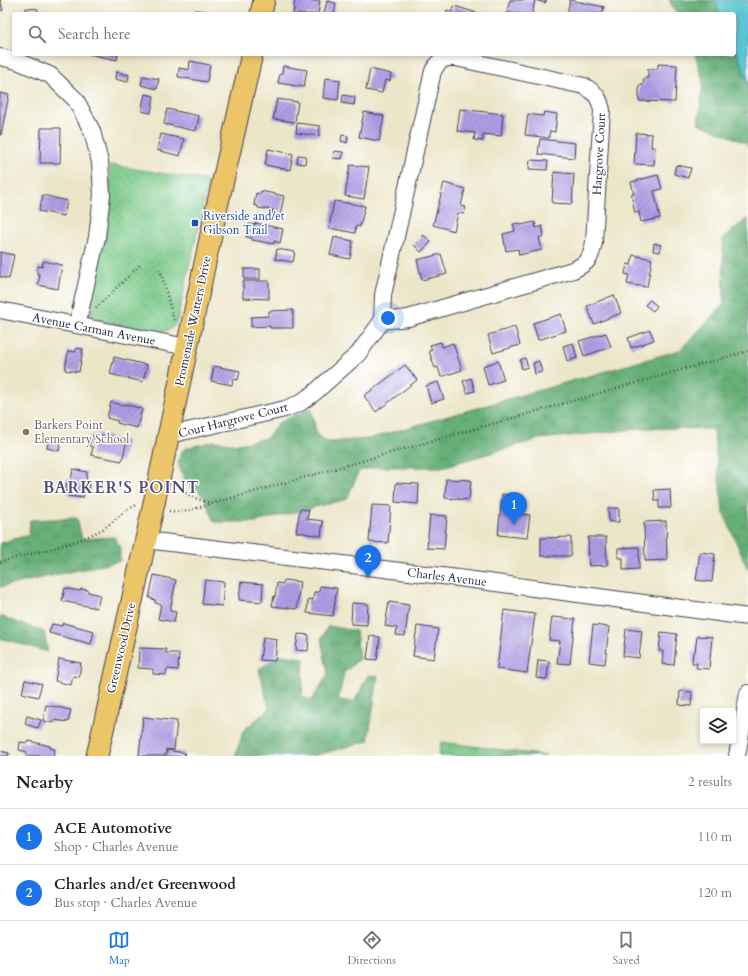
<!DOCTYPE html>
<html lang="en">
<head>
<meta charset="utf-8">
<style>
	body { margin:0; font-family:Cardo,serif; background:#f2f2f2; color:#222 }
	.controls { position:absolute; right:12px; bottom:12px; display:grid; overflow:hidden; border-radius:4px; box-shadow:0 2px 6px #0003 }
	.controls button { width:36px; height:36px; display:grid; place-items:center; padding:0; border:0; border-bottom:1px solid #e0e0e0; background:#fff; color:#222; font:20px sans-serif }
	.you { position:absolute; left:388px; top:318px; width:14px; height:14px; margin:-10px; border:3px solid #fff; border-radius:50%; background:#1a73e8; box-shadow:0 0 0 6px #1a73e833 }
	.badge { display:grid; place-items:center; width:26px; height:26px; border-radius:50%; background:#1a73e8; color:#fff; font-size:13px; font-weight:700 }
	.pin { position:absolute; translate:-50% -33px; filter:drop-shadow(0 1px 2px #0008) }
	.pin::after { content:''; position:absolute; top:21px; width:14px; height:12px; background:inherit; clip-path:polygon(0 0,100% 0,50% 100%) }
	.list { margin:0; padding:0; list-style:none }
	h2 { display:flex; justify-content:space-between; align-items:center; height:52px; margin:0; padding:0 16px; font-size:17px }
	h2 small { font-size:13px; font-weight:400; color:#767676 }
	.list li { display:grid; grid-template-columns:26px 1fr auto; gap:12px; align-items:center; box-sizing:border-box; height:56px; padding:0 16px; border-top:1px solid #e0e0e0 }
	.list b { display:block; font-size:15px; white-space:nowrap }
	.list p { margin:0; font-size:13px; white-space:nowrap; color:#767676 }
	.list em { font-size:13px; font-style:normal; color:#767676 }
	.icon { flex:none; width:22px; height:22px; fill:none; stroke:currentColor; stroke-width:2; stroke-linecap:round; stroke-linejoin:round }
	.map { position:relative; flex:none; width:748px; height:756px; overflow:hidden }
	.search { position:absolute; background:#fff; box-shadow:0 2px 6px #0003; left:12px; right:12px; top:12px; height:44px; display:flex; align-items:center; gap:10px; box-sizing:border-box; padding:0 14px; border-radius:4px; color:#767676; font-size:15px }
	.sheet { height:164px; background:#fff }
	nav { display:flex; justify-content:space-around; align-items:center; box-sizing:border-box; height:56px; border-top:1px solid #e0e0e0; background:#fff; font-size:11px; color:#767676 }
	nav a { display:grid; justify-items:center; gap:2px }
	nav .on { color:#1a73e8 }
	.map>svg:first-child { display:block }
	.forest { fill:url(#forest-crowns); stroke:#446859 }
	.park { fill:url(#park-dots); stroke:#507663 }
	.water { fill:#5ac6d3; stroke:#3e7487 }
	.building { fill:url(#building-hatch) }
	.lines { fill:none; stroke-linecap:round; stroke-linejoin:round }
	.minor-casing { stroke:#403f50; stroke-width:18 }
	.major-casing { stroke:#403f50; stroke-width:23 }
	.path { stroke:#403f50; stroke-width:2.5; stroke-dasharray:1 3; stroke-linecap:butt }
	.minor { stroke:#fff; stroke-width:16 }
	.major { stroke:#ecc569; stroke-width:21 }
	.transit-dot { fill:#1a4fb4; stroke:#fff; stroke-width:1.5 }
	.education-dot { fill:#8d6e63; stroke:#fff; stroke-width:1.5 }
	.labels { text-anchor:middle; stroke-width:3; stroke-linejoin:round; paint-order:stroke }
	.street-label { font-size:12px; fill:#22223b; stroke:#fff }
	.transit-label { font-size:12px; fill:#164399; stroke:#fff; text-anchor:start }
	.education-label { font-size:12px; fill:#785e54; stroke:#fff; text-anchor:start }
	.district-label { font-size:16px; font-weight:bold; letter-spacing:1px; fill:#534d76; stroke:#fff }
</style>
</head>
<body>
<div class="map">
<svg width="748" height="756" viewBox="0 0 748 756">
	<defs>
		<pattern id="forest-crowns" width="20" height="18" patternUnits="userSpaceOnUse"><rect width="20" height="18" fill="#66af77"/><path d="M2 6a3 3 0 1 1 6 0M12 15a3 3 0 1 1 6 0" fill="none" stroke="#548e63"/></pattern>
		<pattern id="park-dots" width="8" height="8" patternUnits="userSpaceOnUse"><rect width="8" height="8" fill="#7ecb8b"/><path d="M2 2h.1M6 6h.1" fill="none" stroke="#6dae79" stroke-width="1.8" stroke-linecap="round"/></pattern>
		<pattern id="building-hatch" width="6" height="6" patternUnits="userSpaceOnUse"><rect width="6" height="6" fill="#ad9de5"/><path d="M-1 1l2-2M0 6l6-6M5 7l2-2" fill="none" stroke="#8c80bb"/></pattern>
	</defs>
	<rect width="100%" height="100%" fill="#fff"/>
	<filter id="ink" filterUnits="userSpaceOnUse"><feTurbulence type="fractalNoise" baseFrequency=".025" numOctaves="2"/><feDisplacementMap in="SourceGraphic" scale="8" xChannelSelector="R" yChannelSelector="G"/><feConvolveMatrix kernelMatrix="1 2 1 2 8 2 1 2 1" color-interpolation-filters="sRGB"/></filter>
	<filter id="wash" filterUnits="userSpaceOnUse"><feTurbulence type="fractalNoise" baseFrequency=".012" numOctaves="4" result="noise"/><feDisplacementMap in="SourceGraphic" scale="16" xChannelSelector="R" yChannelSelector="G"/><feGaussianBlur stdDeviation="0.9" result="paint"/><feColorMatrix in="noise" values="0 0 0 0 0 0 0 0 0 0 0 0 0 0 0 0 0 1.4 0 .05"/><feComposite in="paint" operator="in"/></filter>
	<g filter="url(#wash)">
		<rect width="100%" height="100%" fill="#ece6c9"/>
		<g class="forest">
			<path d="M 669,0 L 715,0 L 720,14 L 677,14 Z"/>
			<path d="M 734,46 L 743,67 L 748,85 L 748,147 L 746,143 L 698,123 L 703,83 L 695,54 L 734,54 Z"/>
			<path d="M 748,218 L 748,570 L 723,511 L 713,429 L 649,428 L 539,439 L 442,467 L 377,467 L 359,471 L 347,499 L 255,522 L 214,522 L 204,496 L 184,481 L 178,462 L 181,452 L 186,448 L 215,441 L 239,444 L 267,438 L 278,423 L 311,408 L 317,435 L 328,442 L 368,439 L 680,350 L 724,304 L 723,238 Z"/>
			<path d="M 77,518 L 82,539 L 114,537 L 120,547 L 120,561 L 0,587 L 0,543 L 29,535 L 30,520 Z"/>
			<path d="M 0,616 L 44,632 L 48,652 L 0,638 Z"/>
			<path d="M 328,626 L 356,631 L 359,659 L 344,673 L 338,700 L 354,702 L 368,675 L 378,676 L 368,741 L 313,756 L 235,756 L 244,730 L 269,709 L 259,669 L 281,655 L 304,658 L 302,697 L 312,700 L 328,674 L 321,639 Z"/>
		</g>
		<g class="park">
			<path d="M 110,165 L 209,181 L 178,316 C 177,321 175,326 171,329 C 160,335 114,323 100,321 L 95,318 L 91,314 L 91,300 L 103,248 L 110,208 Z"/>
			<path d="M 441,742 L 546,756 L 439,756 Z"/>
		</g>
		<path class="water" d="M 715,0 L 748,0 L 748,85 L 743,67 L 734,46 L 734,14 L 720,14 Z"/>
		<g id="blocks">
			<g class="building">
				<path d="M 0,0 L 3,10 L 0,11 Z"/>
				<path d="M 295,0 L 320,1 L 318,14 L 293,14 Z"/>
				<path d="M 510,0 L 535,0 L 532,14 L 515,14 L 507,12 Z"/>
				<path d="M 535,0 L 546,0 L 545,3 Z"/>
				<path d="M 570,0 L 604,7 L 602,14 L 567,14 Z"/>
				<path d="M 327,1 L 336,3 L 334,14 L 324,14 Z"/>
				<path d="M 454,6 L 477,13 L 476,14 L 446,14 L 447,10 L 452,12 Z"/>
				<path d="M 26,8 L 38,9 L 37,14 L 26,14 Z"/>
				<path d="M 195,10 L 216,13 L 216,14 L 194,14 Z"/>
				<path d="M 89,54 L 118,54 L 117,60 Z"/>
				<path d="M 190,61 L 210,65 L 207,82 L 178,77 L 179,68 L 189,70 Z"/>
				<path d="M 658,64 L 677,65 L 675,102 L 639,101 L 639,85 L 643,85 L 644,78 L 648,78 L 648,69 L 658,69 Z"/>
				<path d="M 283,66 L 307,70 L 304,87 L 278,83 L 280,74 L 282,74 Z"/>
				<path d="M 370,69 L 391,74 L 390,81 L 385,80 L 382,93 L 366,90 Z"/>
				<path d="M 116,72 L 129,75 L 128,82 L 115,79 Z"/>
				<path d="M 143,76 L 159,79 L 157,89 L 141,85 Z"/>
				<path d="M 325,78 L 340,80 L 338,100 L 323,98 Z"/>
				<path d="M 0,93 L 9,95 L 1,135 L 0,135 Z"/>
				<path d="M 145,94 L 154,96 L 151,113 L 141,111 Z"/>
				<path d="M 343,95 L 355,97 L 354,105 L 342,103 Z"/>
				<path d="M 277,99 L 298,102 L 295,122 L 273,119 Z"/>
				<path d="M 167,109 L 199,116 L 196,131 L 164,124 Z"/>
				<path d="M 460,109 L 503,114 L 501,136 L 483,134 L 483,141 L 474,140 L 475,133 L 457,131 Z"/>
				<path d="M 364,112 L 384,116 L 379,141 L 359,137 Z"/>
				<path d="M 544,112 L 557,114 L 555,132 L 550,131 L 549,138 L 525,135 L 528,114 L 543,116 Z"/>
				<path d="M 297,123 L 320,126 L 319,136 L 296,133 Z"/>
				<path d="M 41,128 L 61,128 L 60,163 L 40,163 Z"/>
				<path d="M 636,133 L 652,134 L 651,147 L 655,147 L 654,165 L 634,164 Z"/>
				<path d="M 161,134 L 184,139 L 180,156 L 157,150 Z"/>
				<path d="M 342,135 L 348,136 L 347,143 L 341,141 Z"/>
				<path d="M 540,139 L 575,143 L 574,158 L 538,154 Z"/>
				<path d="M 268,149 L 293,154 L 290,170 L 265,165 Z"/>
				<path d="M 334,151 L 343,152 L 342,159 L 333,158 Z"/>
				<path d="M 298,155 L 306,156 L 305,164 L 297,163 Z"/>
				<path d="M 530,160 L 548,161 L 547,170 L 529,169 Z"/>
				<path d="M 350,165 L 369,167 L 364,199 L 345,196 Z"/>
				<path d="M 676,165 L 691,168 L 688,178 L 674,174 Z"/>
				<path d="M 554,172 L 574,174 L 572,204 L 552,203 Z"/>
				<path d="M 658,175 L 662,189 L 654,191 L 660,218 L 641,222 L 639,212 L 635,213 L 631,194 L 634,194 L 631,182 Z"/>
				<path d="M 444,183 L 465,189 L 461,206 L 466,207 L 464,214 L 458,213 L 454,231 L 433,225 Z"/>
				<path d="M 261,191 L 284,196 L 280,216 L 272,215 L 273,210 L 258,208 L 258,206 L 254,205 L 256,193 L 260,194 Z"/>
				<path d="M 43,195 L 67,201 L 64,216 L 39,211 Z"/>
				<path d="M 334,201 L 365,206 L 360,227 L 356,226 L 355,233 L 329,228 Z"/>
				<path d="M 195,220 L 198,221 L 196,226 L 193,225 Z"/>
				<path d="M 535,222 L 536,228 L 542,226 L 544,236 L 539,238 L 542,250 L 519,255 L 518,249 L 506,251 L 503,234 L 515,231 L 513,224 L 520,223 L 521,225 Z"/>
				<path d="M 255,223 L 283,229 L 280,243 L 274,241 L 274,244 L 252,240 L 252,238 L 246,237 L 249,224 L 255,225 Z"/>
				<path d="M 424,235 L 431,242 L 421,252 L 414,245 Z"/>
				<path d="M 334,237 L 353,241 L 350,259 L 330,255 Z"/>
				<path d="M 654,243 L 661,245 L 660,252 L 653,251 Z"/>
				<path d="M 277,249 L 295,252 L 293,262 L 275,259 Z"/>
				<path d="M 0,252 L 14,255 L 9,279 L 0,277 Z"/>
				<path d="M 441,254 L 447,274 L 422,280 L 417,260 Z"/>
				<path d="M 633,255 L 652,259 L 647,287 L 627,284 L 629,275 L 625,274 L 627,264 L 631,265 Z"/>
				<path d="M 43,261 L 62,265 L 58,289 L 38,285 L 40,275 L 37,274 L 38,266 L 42,267 Z"/>
				<rect x="244" y="269" width="16" height="10"/>
				<path d="M 243,281 L 269,281 L 269,299 L 243,298 Z"/>
				<path d="M 614,295 L 621,313 L 594,324 L 587,306 Z"/>
				<path d="M 650,300 L 657,306 L 653,311 L 645,305 Z"/>
				<path d="M 293,310 L 293,328 L 270,328 L 270,326 L 251,327 L 251,317 L 269,316 L 269,311 Z"/>
				<path d="M 561,314 L 566,331 L 538,340 L 533,323 Z"/>
				<path d="M 515,327 L 520,345 L 493,353 L 488,335 Z"/>
				<path d="M 650,330 L 654,340 L 631,348 L 628,338 Z"/>
				<path d="M 606,333 L 611,347 L 584,356 L 579,341 Z"/>
				<path d="M 441,342 L 442,347 L 453,343 L 462,370 L 441,377 L 438,367 L 435,368 L 429,351 L 432,350 L 430,345 Z"/>
				<path d="M 573,343 L 577,358 L 567,361 L 563,346 Z"/>
				<path d="M 76,348 L 83,349 L 79,372 L 65,370 L 68,351 L 76,352 Z"/>
				<path d="M 114,357 L 147,365 L 143,382 L 110,374 Z"/>
				<path d="M 525,358 L 528,367 L 522,369 L 520,360 Z"/>
				<path d="M 498,361 L 504,380 L 488,385 L 483,366 Z"/>
				<path d="M 539,361 L 542,372 L 535,374 L 533,363 Z"/>
				<path d="M 405,365 L 417,380 L 376,412 L 364,396 Z"/>
				<path d="M 214,366 L 240,371 L 238,380 L 233,379 L 232,385 L 211,381 Z"/>
				<path d="M 471,378 L 475,391 L 467,393 L 463,381 Z"/>
				<path d="M 438,382 L 444,399 L 431,403 L 426,386 Z"/>
				<path d="M 111,402 L 123,406 L 124,404 L 142,409 L 137,428 L 117,423 L 118,421 L 107,418 Z"/>
				<path d="M 96,434 L 127,441 L 122,461 L 91,455 L 93,447 L 89,446 L 91,436 L 95,437 Z"/>
				<path d="M 49,438 L 61,441 L 59,451 L 47,448 Z"/>
				<path d="M 73,469 L 87,472 L 86,482 L 89,483 L 88,493 L 84,492 L 83,498 L 68,496 L 69,493 L 65,492 L 67,480 L 71,481 Z"/>
				<path d="M 446,479 L 471,480 L 469,500 L 445,498 Z"/>
				<path d="M 396,483 L 419,484 L 418,504 L 395,502 Z"/>
				<path d="M 670,489 L 671,508 L 659,508 L 659,501 L 655,501 L 654,490 Z"/>
				<path d="M 502,494 L 522,496 L 521,514 L 530,515 L 527,538 L 498,535 Z"/>
				<path d="M 372,505 L 391,506 L 388,543 L 369,542 Z"/>
				<path d="M 608,508 L 619,508 L 619,522 L 609,522 Z"/>
				<path d="M 300,509 L 309,510 L 307,519 L 323,521 L 321,536 L 296,532 Z"/>
				<path d="M 430,515 L 447,516 L 444,549 L 427,548 Z"/>
				<path d="M 666,521 L 667,560 L 645,561 L 644,522 Z"/>
				<path d="M 571,537 L 571,556 L 541,556 L 541,538 Z"/>
				<path d="M 588,537 L 606,537 L 607,565 L 589,566 Z"/>
				<path d="M 639,547 L 639,569 L 623,570 L 623,558 L 618,558 L 618,548 Z"/>
				<path d="M 700,552 L 715,554 L 712,582 L 696,580 Z"/>
				<path d="M 154,575 L 176,580 L 170,611 L 176,612 L 174,622 L 158,619 L 161,604 L 155,603 L 155,600 L 149,598 Z"/>
				<path d="M 205,580 L 224,582 L 222,606 L 202,604 Z"/>
				<path d="M 284,580 L 300,582 L 297,609 L 272,606 L 274,596 L 275,597 L 277,583 L 283,584 Z"/>
				<path d="M 241,582 L 263,584 L 262,602 L 239,600 Z"/>
				<path d="M 320,586 L 337,588 L 333,616 L 307,613 L 308,599 L 313,600 L 314,592 L 319,592 Z"/>
				<path d="M 65,588 L 80,591 L 81,589 L 88,590 L 88,592 L 100,595 L 97,608 L 62,601 Z"/>
				<path d="M 389,602 L 409,605 L 405,636 L 396,635 L 397,628 L 385,626 Z"/>
				<path d="M 352,603 L 368,604 L 367,625 L 351,624 Z"/>
				<path d="M 504,610 L 535,614 L 527,673 L 497,669 Z"/>
				<path d="M 552,617 L 575,619 L 570,664 L 557,663 L 560,641 L 549,640 Z"/>
				<path d="M 63,623 L 94,631 L 91,644 L 49,633 L 52,624 L 62,626 Z"/>
				<path d="M 593,625 L 609,627 L 605,664 L 589,662 Z"/>
				<path d="M 417,626 L 438,629 L 434,659 L 413,656 Z"/>
				<path d="M 626,629 L 642,631 L 639,658 L 623,656 Z"/>
				<path d="M 661,632 L 677,634 L 674,665 L 662,664 L 663,651 L 659,651 Z"/>
				<path d="M 298,634 L 309,635 L 308,651 L 296,650 Z"/>
				<path d="M 370,636 L 380,637 L 377,660 L 367,659 Z"/>
				<path d="M 697,636 L 712,637 L 709,669 L 696,668 L 697,663 L 692,663 L 693,652 L 695,652 Z"/>
				<path d="M 263,637 L 277,639 L 275,661 L 260,660 Z"/>
				<path d="M 139,648 L 166,649 L 166,653 L 179,653 L 178,670 L 167,669 L 166,675 L 153,674 L 153,669 L 138,668 Z"/>
				<path d="M 59,659 L 81,663 L 79,677 L 73,676 L 71,685 L 55,681 Z"/>
				<path d="M 538,660 L 549,661 L 547,679 L 536,678 Z"/>
				<path d="M 25,680 L 42,684 L 38,697 L 22,693 Z"/>
				<path d="M 680,691 L 692,692 L 691,706 L 679,705 Z"/>
				<path d="M 46,705 L 71,710 L 68,722 L 54,720 L 53,723 L 43,721 Z"/>
				<path d="M 27,716 L 41,720 L 38,728 L 25,724 Z"/>
				<path d="M 143,717 L 177,721 L 174,750 L 166,749 L 165,756 L 139,756 Z"/>
				<path d="M 29,741 L 50,746 L 50,748 L 55,749 L 53,756 L 26,756 L 27,752 L 19,750 L 20,742 L 28,743 Z"/>
				<path d="M 167,750 L 185,753 L 184,756 L 167,756 Z"/>
				<path d="M 0,751 L 9,753 L 8,756 L 0,756 Z"/>
			</g>
		</g>
	</g>
	<g filter="url(#ink)">
		<use href="#blocks" fill-opacity="0" stroke="#403f50" stroke-width="1"/>
		<g class="lines">
			<g class="minor-casing">
				<g id="minor">
					<path d="M 0,57 L 17,61 L 50,75 L 76,100 L 92,131 L 100,162 L 102,195 L 97,237 L 77,325"/>
					<path d="M 446,58 L 456,58 L 584,86 C 596,93 599,97 602,110 L 594,242 C 591,259 588,263 573,270 L 408,318 L 382,321 L 383,295 L 433,71 L 438,63 Z"/>
					<path d="M 0,310 L 187,347"/>
					<path d="M 169,435 L 285,409 L 300,403 L 314,393 L 358,354 L 382,321"/>
					<path d="M 146,540 L 466,579 L 748,617"/>
					<path d="M 737,756 L 748,693"/>
				</g>
			</g>
			<g class="major-casing">
				<g id="major">
					<path d="M 261,14 L 264,0"/>
					<path d="M 97,756 L 153,508 L 216,211 L 252,54"/>
				</g>
			</g>
			<g class="path">
				<path d="M 160,269 L 174,321"/>
				<path d="M 96,308 L 140,265"/>
				<path d="M 177,484 C 186,496 196,499 211,503"/>
				<path d="M 169,511 L 183,512 L 748,351"/>
				<path d="M 0,562 C 31,553 72,546 99,531 C 113,524 122,510 137,505"/>
			</g>
			<use href="#minor" class="minor"/>
			<use href="#major" class="major"/>
		</g>
	</g>
	<rect class="transit-dot" x="191" y="219" width="8" height="8" rx="2"/>
	<circle class="education-dot" cx="26" cy="432" r="4"/>
	<g class="labels">
		<g class="street-label">
			<text transform="translate(599 154) rotate(-87)" y="4">Hargrove Court</text>
			<text transform="translate(193 321) rotate(-78)" y="4">Promenade Watters Drive</text>
			<text transform="translate(94 329) rotate(11)" y="4">Avenue Carman Avenue</text>
			<text transform="translate(233 420) rotate(-14)" y="4">Cour Hargrove Court</text>
			<text transform="translate(447 577) rotate(7)" y="4">Charles Avenue</text>
			<text transform="translate(121 648) rotate(-77)" y="4">Greenwood Drive</text>
		</g>
		<g class="transit-label">
			<text x="203" y="220">Riverside and/et<tspan x="203" dy="14">Gibson Trail</tspan></text>
		</g>
		<g class="education-label">
			<text x="34" y="429">Barkers Point<tspan x="34" dy="14">Elementary School</tspan></text>
		</g>
		<g class="district-label">
			<text x="121" y="493">BARKER'S POINT</text>
		</g>
	</g>
</svg>
<div class="controls">
<button><svg class="icon" aria-label="layers" viewBox="0 0 24 24"><path d="M12 4l9 5-9 5-9-5zM3 14l9 5 9-5"/></svg></button>
</div>
<div class="you"></div>
<div class="pin badge" style="left:514px;top:525px">1</div>
<div class="pin badge" style="left:368px;top:578px">2</div>
<div class="search"><svg class="icon" aria-label="search" viewBox="0 0 24 24"><circle cx="10" cy="10" r="6"/><path d="M15 15l6 6"/></svg>Search here</div>
</div>
<section class="sheet">
<h2>Nearby<small>2 results</small></h2>
<ul class="list">
<li><span class="badge">1</span><div><b>ACE Automotive</b><p>Shop · Charles Avenue</p></div><em>110 m</em></li>
<li><span class="badge">2</span><div><b>Charles and/et Greenwood</b><p>Bus stop · Charles Avenue</p></div><em>120 m</em></li>
</ul>
</section>
<nav>
<a class="on"><svg class="icon" aria-label="map" viewBox="0 0 24 24"><path d="M3 6l6-2 6 2 6-2v14l-6 2-6-2-6 2zM9 4v14M15 6v14"/></svg>Map</a>
<a><svg class="icon" aria-label="directions" viewBox="0 0 24 24"><path d="M12 3l9 9-9 9-9-9zM9 14v-3h6M13 9l2 2-2 2"/></svg>Directions</a>
<a><svg class="icon" aria-label="saved" viewBox="0 0 24 24"><path d="M7 4h10v16l-5-4-5 4z"/></svg>Saved</a>
</nav>
</body>
</html>
